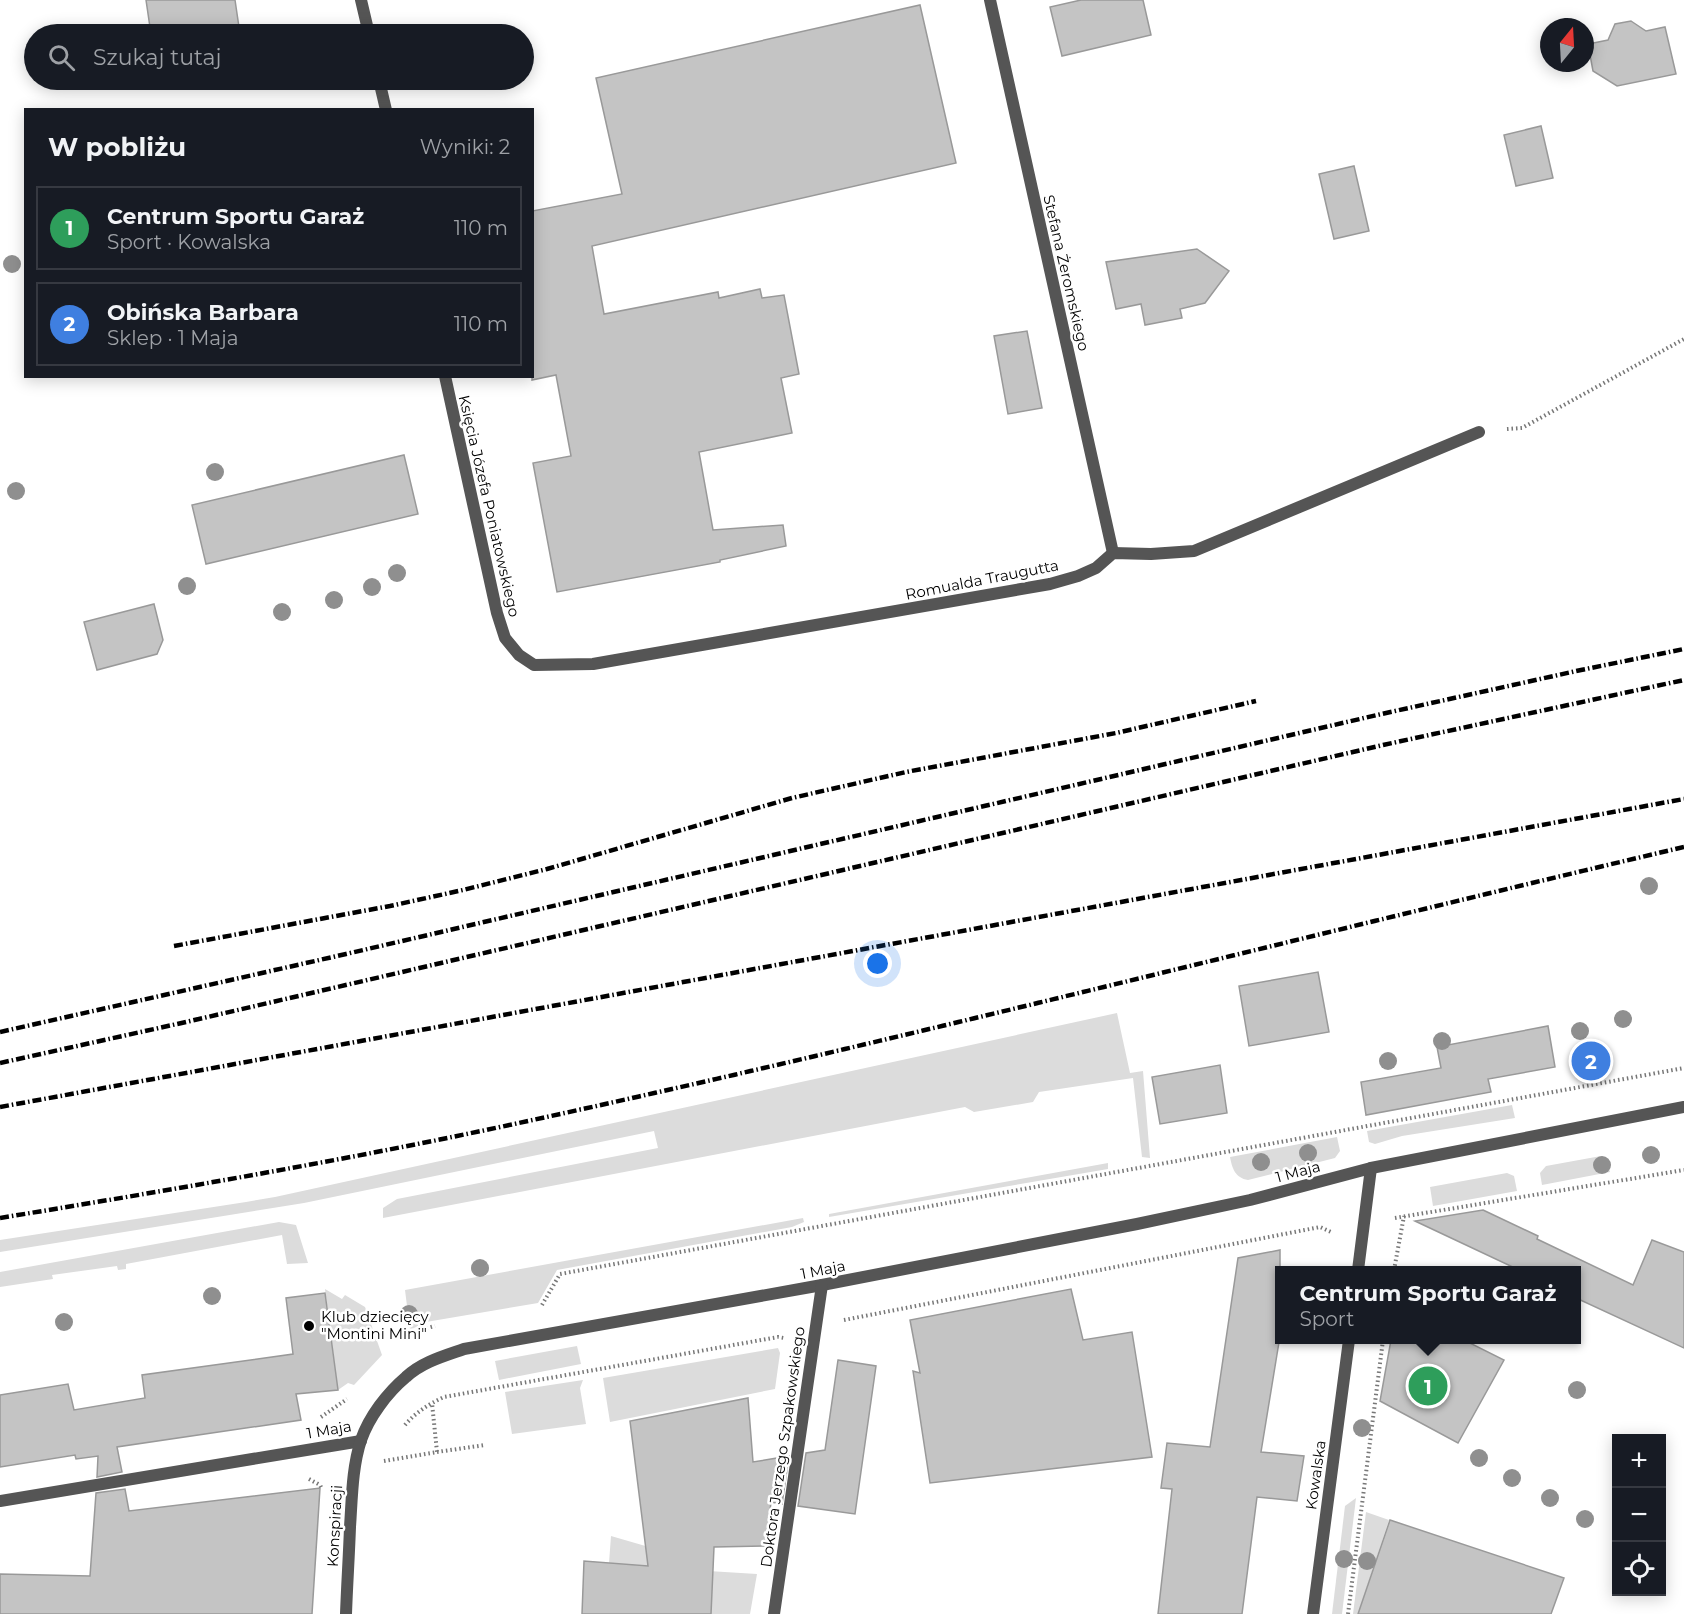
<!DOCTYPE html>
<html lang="pl">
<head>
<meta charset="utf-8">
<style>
	body { margin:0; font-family:Montserrat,sans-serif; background:#20242c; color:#f1f3f6 }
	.controls { position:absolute; right:18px; bottom:18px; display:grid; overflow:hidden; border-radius:0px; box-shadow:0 3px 15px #0003 }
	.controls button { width:54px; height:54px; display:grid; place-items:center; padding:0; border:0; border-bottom:2px solid #363941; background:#171b24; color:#f1f3f6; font:30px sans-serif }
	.compass { position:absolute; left:1540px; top:18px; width:54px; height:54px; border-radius:50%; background:#171b24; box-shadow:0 3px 15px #0003; rotate:18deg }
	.you { position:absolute; left:878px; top:964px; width:21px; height:21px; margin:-15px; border:4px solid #fff; border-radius:50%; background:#1a73e8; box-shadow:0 0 0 9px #1a73e833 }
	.badge { display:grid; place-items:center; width:39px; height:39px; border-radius:50%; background:#858687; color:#fff; font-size:20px; font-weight:700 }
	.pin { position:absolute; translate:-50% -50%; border:3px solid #fff; box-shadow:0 2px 6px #0006 }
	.popup { position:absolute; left:1275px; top:1266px; width:306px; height:78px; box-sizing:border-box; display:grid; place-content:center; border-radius:0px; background:#171b24; filter:drop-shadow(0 2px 4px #0005); font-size:20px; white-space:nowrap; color:#9ea1a6 }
	.popup b { font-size:22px; color:#f1f3f6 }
	.popup::after { content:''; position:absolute; left:50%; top:100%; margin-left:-12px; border:12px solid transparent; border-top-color:#171b24 }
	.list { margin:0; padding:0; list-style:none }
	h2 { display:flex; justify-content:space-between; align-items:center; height:78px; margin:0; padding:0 24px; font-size:26px }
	h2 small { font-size:20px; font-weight:400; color:#9ea1a6 }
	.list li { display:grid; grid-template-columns:39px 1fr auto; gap:18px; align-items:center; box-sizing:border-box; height:84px; margin:0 12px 12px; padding:0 12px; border:2px solid #363941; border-radius:0px }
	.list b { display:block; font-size:22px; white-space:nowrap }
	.list p { margin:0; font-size:20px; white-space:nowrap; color:#9ea1a6 }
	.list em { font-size:20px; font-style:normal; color:#9ea1a6 }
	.icon { flex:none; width:33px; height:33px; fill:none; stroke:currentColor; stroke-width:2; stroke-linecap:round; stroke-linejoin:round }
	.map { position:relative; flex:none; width:1684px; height:1614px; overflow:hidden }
	.search { position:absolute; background:#171b24; box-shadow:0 3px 15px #0003; left:24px; top:24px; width:510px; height:66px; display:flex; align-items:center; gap:15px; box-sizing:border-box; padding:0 21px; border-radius:33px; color:#9ea1a6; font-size:22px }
	.panel { position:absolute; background:#171b24; box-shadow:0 3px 15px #0003; left:24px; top:108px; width:510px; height:270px; border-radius:0px }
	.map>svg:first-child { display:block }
	.green { fill:#dcdcdc }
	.building { fill:#c4c4c4; stroke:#999; stroke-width:1.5 }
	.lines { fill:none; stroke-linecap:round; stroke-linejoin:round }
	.path { stroke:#777; stroke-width:4; stroke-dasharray:1.5 3; stroke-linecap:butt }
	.minor { stroke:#555; stroke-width:12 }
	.rail { stroke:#000; stroke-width:4.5; stroke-dasharray:9 3 1.5 3; stroke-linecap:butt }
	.tree { fill:#8f8f8f }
	.poi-dot { fill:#000; stroke:#fff; stroke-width:2 }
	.labels { text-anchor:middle; stroke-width:5; stroke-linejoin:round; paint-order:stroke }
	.street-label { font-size:15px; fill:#000; stroke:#fff }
	.poi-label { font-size:15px; fill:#000; stroke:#fff; text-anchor:start }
</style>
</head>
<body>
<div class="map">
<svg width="1684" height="1614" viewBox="0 0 1684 1614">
	<rect width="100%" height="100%" fill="#fff"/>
	<g class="green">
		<path d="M 1117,1013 L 1130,1073 L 1143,1071 L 1150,1158 L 1142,1157 L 1133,1078 L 1039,1092 L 1033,1102 L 974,1112 L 965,1107 L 383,1218 L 383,1208 L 397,1199 L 658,1148 L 654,1131 L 304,1203 L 0,1252 L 0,1240 L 246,1202 L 275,1197 Z"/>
		<path d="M 1512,1105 L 1515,1118 L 1402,1136 L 1375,1144 L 1369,1142 L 1367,1131 Z"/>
		<path d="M 1337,1137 L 1340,1151 L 1335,1158 L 1248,1180 C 1235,1178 1232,1168 1230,1157 Z"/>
		<path d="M 1601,1156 L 1607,1159 L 1610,1172 L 1542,1185 L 1540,1173 L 1546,1166 Z"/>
		<path d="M 1108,1163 L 1108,1169 L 829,1217 L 829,1214 Z"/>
		<path d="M 1507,1173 L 1514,1176 L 1517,1191 L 1433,1206 L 1430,1187 Z"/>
		<path d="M 803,1218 L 804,1222 L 792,1227 L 557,1270 L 538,1303 L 426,1322 L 410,1330 L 405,1290 Z"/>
		<path d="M 279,1222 L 296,1225 L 308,1263 L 287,1264 L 282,1235 L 126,1264 L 126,1269 L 118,1270 L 117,1266 L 52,1275 L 53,1279 L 0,1287 L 0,1272 Z"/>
		<path d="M 325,1289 L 342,1299 L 345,1295 L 365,1307 L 382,1355 L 354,1385 L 348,1383 L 338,1390 Z"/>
		<path d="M 577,1346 L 581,1364 L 499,1380 L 495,1361 Z"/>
		<path d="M 778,1348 L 780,1353 L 775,1389 L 610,1422 L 603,1378 Z"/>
		<path d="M 583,1380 L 580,1388 L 586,1424 L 512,1434 L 505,1392 Z"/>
		<path d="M 1356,1498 L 1342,1614 L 1332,1614 L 1345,1506 Z"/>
		<path d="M 1366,1512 L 1389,1520 L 1358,1614 L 1353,1614 Z"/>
		<path d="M 611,1536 L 673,1554 L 676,1569 L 757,1574 L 750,1614 L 582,1614 L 584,1562 L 609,1563 Z"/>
	</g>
	<g class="building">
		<path d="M 146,0 L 235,0 L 240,34 L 151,34 Z"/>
		<path d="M 1081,0 L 1143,0 L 1151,35 L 1062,56 L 1050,7 Z"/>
		<path d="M 920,5 L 956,163 L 592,246 L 604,314 L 718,292 L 719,298 L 760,289 L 762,298 L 784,295 L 799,374 L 781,378 L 792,433 L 699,452 L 713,530 L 783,525 L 786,546 L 720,560 L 720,562 L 557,592 L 533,463 L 571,456 L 556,375 L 532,380 L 532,211 L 622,194 L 596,78 Z"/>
		<path d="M 1631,21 L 1646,31 L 1665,27 L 1676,74 L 1617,86 L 1593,71 L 1588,44 L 1608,40 L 1615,24 Z"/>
		<path d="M 1541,126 L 1553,178 L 1516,186 L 1504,135 Z"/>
		<path d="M 1354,166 L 1369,231 L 1334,239 L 1319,174 Z"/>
		<path d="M 1197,249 L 1229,271 L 1205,303 L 1180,309 L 1182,318 L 1145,325 L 1141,304 L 1116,309 L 1106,262 Z"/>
		<path d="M 1027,331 L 1042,408 L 1008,414 L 994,336 Z"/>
		<path d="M 404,455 L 418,514 L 206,564 L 192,505 Z"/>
		<path d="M 154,604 L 163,640 L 157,654 L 97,670 L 84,622 Z"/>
		<path d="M 1318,972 L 1329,1032 L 1249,1046 L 1239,986 Z"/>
		<path d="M 1548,1026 L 1555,1067 L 1488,1079 L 1491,1092 L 1366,1115 L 1361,1082 L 1441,1068 L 1437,1047 Z"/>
		<path d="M 1220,1065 L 1227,1113 L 1160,1124 L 1152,1077 Z"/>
		<path d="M 1483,1210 L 1538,1236 L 1537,1239 L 1633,1285 L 1652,1240 L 1684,1252 L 1684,1348 L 1576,1298 L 1576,1270 L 1519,1270 L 1415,1221 Z"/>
		<path d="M 1280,1250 L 1280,1336 L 1261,1452 L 1304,1456 L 1297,1501 L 1257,1497 L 1242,1614 L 1158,1614 L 1172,1489 L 1161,1488 L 1167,1443 L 1210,1447 L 1238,1258 Z"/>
		<path d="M 1071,1289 L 1083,1340 L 1132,1332 L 1152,1457 L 930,1483 L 913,1371 L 920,1373 L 910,1320 Z"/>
		<path d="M 325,1293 L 338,1390 L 296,1394 L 301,1420 L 117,1447 L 122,1472 L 97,1477 L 98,1456 L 76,1459 L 75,1455 L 0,1467 L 0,1395 L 68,1384 L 74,1410 L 145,1398 L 142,1375 L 293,1354 L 286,1298 Z"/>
		<path d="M 1391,1340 L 1464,1340 L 1504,1360 L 1458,1443 L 1380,1401 Z"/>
		<path d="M 838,1360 L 876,1366 L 855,1514 L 798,1506 L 806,1453 L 825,1450 Z"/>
		<path d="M 748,1398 L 753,1462 L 789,1456 L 782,1504 L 771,1502 L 766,1546 L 714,1547 L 711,1614 L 582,1614 L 584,1561 L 648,1566 L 630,1421 Z"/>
		<path d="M 320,1488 L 312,1614 L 0,1614 L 0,1574 L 90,1576 L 96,1493 L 125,1489 L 129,1511 Z"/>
		<path d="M 1390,1520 L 1564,1578 L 1551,1614 L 1358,1614 Z"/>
	</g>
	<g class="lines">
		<g class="path">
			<path d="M 1507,429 L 1522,428 L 1684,339"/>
			<path d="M 1395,1218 L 1684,1170"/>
			<path d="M 1394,1270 L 1404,1216"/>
			<path d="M 542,1305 L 560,1274 L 1684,1068"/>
			<path d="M 844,1320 L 1320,1227 L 1331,1232 L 1332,1234"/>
			<path d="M 415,1335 L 420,1330 L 435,1326"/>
			<path d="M 321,1417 L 347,1399"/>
			<path d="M 405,1425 C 416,1412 429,1404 444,1397 L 778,1337 L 784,1338"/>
			<path d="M 437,1452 L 485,1445"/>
			<path d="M 384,1461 L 437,1452 L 432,1403"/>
			<path d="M 309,1479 L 320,1485 L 322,1489"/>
			<path d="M 1348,1614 L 1383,1340"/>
		</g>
		<g class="minor">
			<path d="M 361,0 L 369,34"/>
			<path d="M 990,0 L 1113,553"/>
			<path d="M 379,80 L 386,110"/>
			<path d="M 445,376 L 497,613 L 505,638 L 519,655 L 534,665 L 593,664 L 1050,584 L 1078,576 L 1096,568 L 1113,553 L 1151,554 L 1194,551 L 1479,432"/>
			<path d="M 1358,1270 L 1371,1168"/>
			<path d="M 0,1501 L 361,1441"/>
			<path d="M 346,1614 C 347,1585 349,1556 350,1527 C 352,1498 352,1468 361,1440 C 369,1417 387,1393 406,1377 C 422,1362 444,1356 464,1349 L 822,1285 L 1137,1224 L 1250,1200 L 1371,1168 L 1684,1107"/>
			<path d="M 774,1614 L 822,1285"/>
			<path d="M 1313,1614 L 1349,1340"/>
		</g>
		<g class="rail">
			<path d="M 174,946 L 390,906 L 463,890 L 547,869 L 792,798 L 906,772 L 1116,733 L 1256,701"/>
			<path d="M 0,1032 L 346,954 L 1377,715 L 1581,670 L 1684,649"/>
			<path d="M 0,1063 L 186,1022 L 1383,745 L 1684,680"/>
			<path d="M 0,1107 L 1684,799"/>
			<path d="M 0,1218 C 177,1189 353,1159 528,1121 C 915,1037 1299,937 1684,847"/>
		</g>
	</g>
	<g class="tree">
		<circle cx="12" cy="264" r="9"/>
		<circle cx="215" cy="472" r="9"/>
		<circle cx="16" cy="491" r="9"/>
		<circle cx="397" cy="573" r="9"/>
		<circle cx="187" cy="586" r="9"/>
		<circle cx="372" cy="587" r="9"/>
		<circle cx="334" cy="600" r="9"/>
		<circle cx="282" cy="612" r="9"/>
		<circle cx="1649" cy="886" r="9"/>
		<circle cx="1623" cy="1019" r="9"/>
		<circle cx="1580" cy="1031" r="9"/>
		<circle cx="1442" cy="1041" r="9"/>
		<circle cx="1388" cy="1061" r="9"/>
		<circle cx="1308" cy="1153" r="9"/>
		<circle cx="1651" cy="1155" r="9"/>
		<circle cx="1261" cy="1162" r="9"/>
		<circle cx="1602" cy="1165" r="9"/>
		<circle cx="480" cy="1268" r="9"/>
		<circle cx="212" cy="1296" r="9"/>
		<circle cx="409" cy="1314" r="9"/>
		<circle cx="64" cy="1322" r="9"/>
		<circle cx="1577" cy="1390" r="9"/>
		<circle cx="1362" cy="1428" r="9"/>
		<circle cx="1479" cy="1458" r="9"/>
		<circle cx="1512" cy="1478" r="9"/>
		<circle cx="1550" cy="1498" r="9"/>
		<circle cx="1585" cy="1519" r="9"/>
		<circle cx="1344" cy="1559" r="9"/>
		<circle cx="1367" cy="1561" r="9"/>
	</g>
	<circle class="poi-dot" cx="309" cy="1326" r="6"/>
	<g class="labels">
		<g class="street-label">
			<text transform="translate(1066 273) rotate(77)" y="5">Stefana Żeromskiego</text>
			<text transform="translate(489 506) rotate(77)" y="5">Księcia Józefa Poniatowskiego</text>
			<text transform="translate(982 580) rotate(-11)" y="5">Romualda Traugutta</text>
			<text transform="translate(1298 1172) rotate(-15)" y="5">1 Maja</text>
			<text transform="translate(823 1270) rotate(-11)" y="5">1 Maja</text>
			<text transform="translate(329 1430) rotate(-10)" y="5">1 Maja</text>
			<text transform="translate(783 1447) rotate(-82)" y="5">Doktora Jerzego Szpakowskiego</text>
			<text transform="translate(1316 1475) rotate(-82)" y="5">Kowalska</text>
			<text transform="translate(335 1526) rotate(-87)" y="5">Konspiracji</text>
		</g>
		<g class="poi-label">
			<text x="321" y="1322">Klub dziecięcy<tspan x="321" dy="17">"Montini Mini"</tspan></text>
		</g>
	</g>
</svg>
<div class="controls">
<button>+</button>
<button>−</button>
<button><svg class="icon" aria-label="locate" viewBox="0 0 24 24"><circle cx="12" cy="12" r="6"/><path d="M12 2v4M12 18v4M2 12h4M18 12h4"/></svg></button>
</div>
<svg class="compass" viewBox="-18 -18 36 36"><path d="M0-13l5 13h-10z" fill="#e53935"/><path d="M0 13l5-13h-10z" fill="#9ea1a6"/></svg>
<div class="you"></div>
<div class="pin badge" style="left:1428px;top:1386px;background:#2e9e5b">1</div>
<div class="popup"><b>Centrum Sportu Garaż</b>Sport</div>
<div class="pin badge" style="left:1591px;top:1061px;background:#3f7fe0">2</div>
<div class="search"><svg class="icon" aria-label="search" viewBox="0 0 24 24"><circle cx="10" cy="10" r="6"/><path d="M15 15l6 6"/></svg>Szukaj tutaj</div>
<section class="panel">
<h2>W pobliżu<small>Wyniki: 2</small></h2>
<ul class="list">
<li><span class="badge" style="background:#2e9e5b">1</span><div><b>Centrum Sportu Garaż</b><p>Sport · Kowalska</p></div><em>110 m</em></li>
<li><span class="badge" style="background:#3f7fe0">2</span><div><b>Obińska Barbara</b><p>Sklep · 1 Maja</p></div><em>110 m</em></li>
</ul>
</section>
</div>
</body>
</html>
